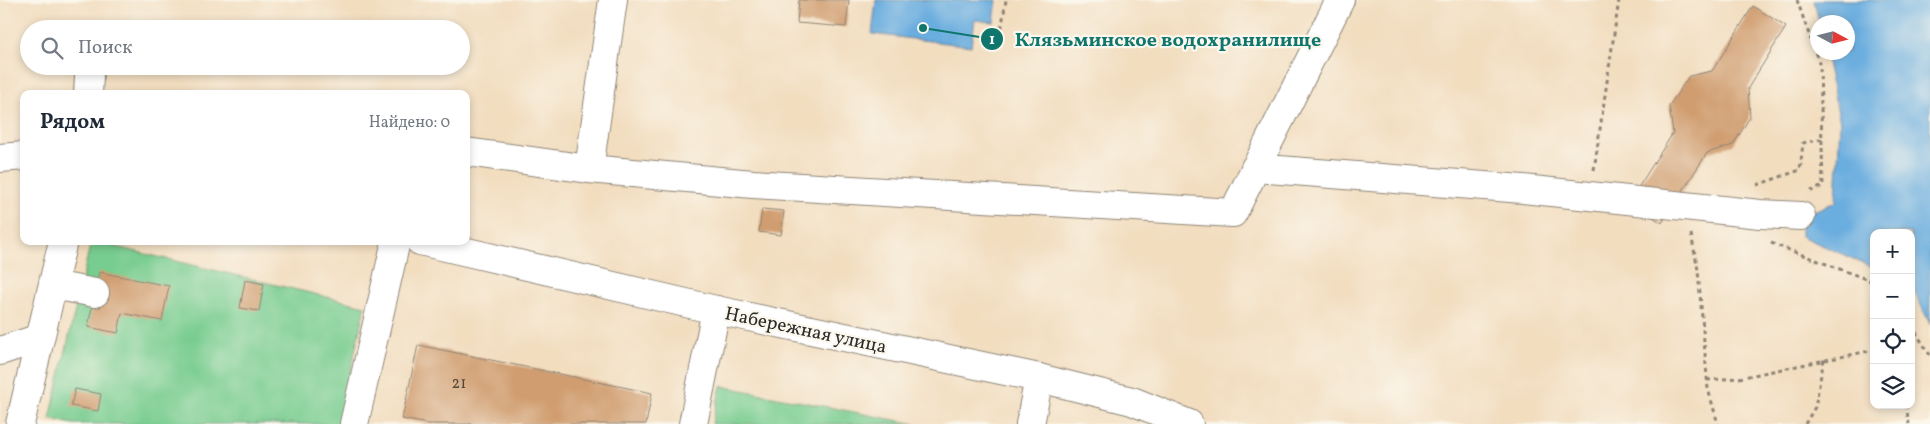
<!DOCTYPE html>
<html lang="ru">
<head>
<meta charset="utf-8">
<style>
	body { margin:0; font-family:Vollkorn,serif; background:#f2f2f3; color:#1f2937 }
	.controls { position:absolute; right:15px; bottom:15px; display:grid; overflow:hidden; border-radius:10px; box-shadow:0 2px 8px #0003 }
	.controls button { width:45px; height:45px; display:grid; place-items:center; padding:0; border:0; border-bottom:1px solid #e0e1e3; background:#fff; color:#1f2937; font:25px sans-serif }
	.compass { position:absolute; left:1810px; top:15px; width:45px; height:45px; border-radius:50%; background:#fff; box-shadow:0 2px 8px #0003; rotate:97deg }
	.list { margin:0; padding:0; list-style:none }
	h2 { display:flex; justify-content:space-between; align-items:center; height:65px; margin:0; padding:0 20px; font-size:21px }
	h2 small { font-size:16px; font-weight:400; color:#747a83 }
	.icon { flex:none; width:28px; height:28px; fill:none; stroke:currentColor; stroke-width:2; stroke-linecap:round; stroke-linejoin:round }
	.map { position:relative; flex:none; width:1930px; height:424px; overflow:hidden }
	.search { position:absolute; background:#fff; box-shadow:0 2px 8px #0003; left:20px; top:20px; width:450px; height:55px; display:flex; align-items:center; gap:12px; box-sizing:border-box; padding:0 18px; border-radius:28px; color:#747a83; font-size:19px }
	.panel { position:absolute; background:#fff; box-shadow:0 2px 8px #0003; left:20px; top:90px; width:450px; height:155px; border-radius:10px }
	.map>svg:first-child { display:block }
	.green { fill:#77cc8f; stroke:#517c5d }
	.water { fill:#6baddf; stroke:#4b6c85 }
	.building { fill:#d09d6f }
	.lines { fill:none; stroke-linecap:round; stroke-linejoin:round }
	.minor-casing { stroke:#8e8475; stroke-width:30 }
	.path { stroke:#8e8475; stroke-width:3; stroke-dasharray:4 4; stroke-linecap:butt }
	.minor { stroke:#fff; stroke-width:28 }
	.labels { text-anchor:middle; stroke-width:4.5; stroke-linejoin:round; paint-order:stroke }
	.number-label { font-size:16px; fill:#54483c }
	.street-label { font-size:19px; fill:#2b2b2b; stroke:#fbf7ec }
	.leader { fill:none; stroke:#0f766e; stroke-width:2 }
	.callout-dot { fill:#0f766e; stroke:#fbf7ec; stroke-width:2 }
	.mark-label { font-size:15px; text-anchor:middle; font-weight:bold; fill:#fff }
	.callout-label { font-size:20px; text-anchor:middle; font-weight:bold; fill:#0f766e; stroke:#fbf7ec; stroke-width:4.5; stroke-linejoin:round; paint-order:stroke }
</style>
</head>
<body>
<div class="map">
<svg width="1930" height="424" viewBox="0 0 1930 424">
	<rect width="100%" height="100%" fill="#fbf7ec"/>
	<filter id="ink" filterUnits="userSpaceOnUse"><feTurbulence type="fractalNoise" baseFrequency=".02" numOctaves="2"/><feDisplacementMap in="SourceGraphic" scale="10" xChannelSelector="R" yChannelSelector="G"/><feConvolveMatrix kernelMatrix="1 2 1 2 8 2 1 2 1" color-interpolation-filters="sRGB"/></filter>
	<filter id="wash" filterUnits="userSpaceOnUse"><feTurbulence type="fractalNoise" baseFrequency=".0096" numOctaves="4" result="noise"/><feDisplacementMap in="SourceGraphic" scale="20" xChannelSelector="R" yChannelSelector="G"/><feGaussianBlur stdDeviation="1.12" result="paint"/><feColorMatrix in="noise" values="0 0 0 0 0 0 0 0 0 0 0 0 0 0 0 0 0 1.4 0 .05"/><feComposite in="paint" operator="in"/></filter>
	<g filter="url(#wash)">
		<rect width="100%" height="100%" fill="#f2ddbf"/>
		<g class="green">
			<path d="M 91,241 L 365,306 L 339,424 L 73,424 L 50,419 Z"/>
			<path d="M 721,386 L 915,424 L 712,424 Z"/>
		</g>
		<g class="water">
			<path d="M 876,0 L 997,0 L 994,22 L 975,20 L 971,46 L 872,34 Z"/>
			<path d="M 1814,0 L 1930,0 L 1930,324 L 1911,285 L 1911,233 L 1874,233 L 1874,268 L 1801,236 L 1801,216 L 1836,202 L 1840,122 L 1825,53 L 1848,52 L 1848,22 L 1819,22 Z"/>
		</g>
		<g id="blocks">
			<g class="building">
				<path d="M 799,0 L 849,0 L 846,27 L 797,23 Z"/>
				<path d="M 1753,6 L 1786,27 L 1748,88 L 1750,117 L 1733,145 L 1707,153 L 1662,223 L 1629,202 L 1673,133 L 1669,106 L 1689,76 L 1712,71 Z"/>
				<path d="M 762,209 L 784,211 L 781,235 L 759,232 Z"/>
				<path d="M 99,272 L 169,286 L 162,321 L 122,313 L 118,333 L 88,327 Z"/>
				<path d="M 245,280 L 264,284 L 259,311 L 240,308 Z"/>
				<path d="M 418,345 L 652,393 L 646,424 L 428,424 L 402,419 Z"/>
				<path d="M 75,389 L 101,394 L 98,411 L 71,406 Z"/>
			</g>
		</g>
	</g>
	<g filter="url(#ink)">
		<use href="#blocks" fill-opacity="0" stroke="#8e8475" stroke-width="1"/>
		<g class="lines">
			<g class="minor-casing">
				<g id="minor">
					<path d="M 88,94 L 89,76"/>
					<path d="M 466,152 L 589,169 L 753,184 L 1233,213 L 1340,0"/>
					<path d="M 0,158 L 24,156"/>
					<path d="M 1255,168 L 1523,189 L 1760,214 L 1801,216"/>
					<path d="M 589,169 L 613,0"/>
					<path d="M 420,241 L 716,310 L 1039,378 L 1132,401 L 1189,424"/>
					<path d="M 53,285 L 95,293"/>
					<path d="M 0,351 L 40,338"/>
					<path d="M 20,424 L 63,241"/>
					<path d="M 354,424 L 396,241"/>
					<path d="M 693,424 L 716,310"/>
					<path d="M 1030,424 L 1039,378"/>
				</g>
			</g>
			<g class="path">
				<path d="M 1797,0 L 1820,66 L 1823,186 L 1811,191"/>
				<path d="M 999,44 L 1006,0"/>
				<path d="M 1594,170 L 1619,0"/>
				<path d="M 1757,185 L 1800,170 L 1803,143 L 1822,139"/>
				<path d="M 1691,234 L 1698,270 L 1708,389 L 1718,424"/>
				<path d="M 1771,243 L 1874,282"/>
				<path d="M 1911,325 L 1930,355"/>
				<path d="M 1707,380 L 1739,378 L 1874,350"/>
				<path d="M 1906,405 L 1909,424"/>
				<path d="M 1805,424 L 1815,407 L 1824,359"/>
			</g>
			<use href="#minor" class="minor"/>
		</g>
	</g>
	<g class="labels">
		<g class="number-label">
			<text x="459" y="388">21</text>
		</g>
		<g class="street-label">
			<text transform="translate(806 329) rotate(12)" y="7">Набережная улица</text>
		</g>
	</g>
	<path class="leader" d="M923 28L992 39"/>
	<g class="callout-dot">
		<circle cx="923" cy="28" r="5"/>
		<circle cx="992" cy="39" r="12"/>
	</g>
	<g class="mark-label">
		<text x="992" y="44">1</text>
	</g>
	<g class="callout-label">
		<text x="1168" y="46">Клязьминское водохранилище</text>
	</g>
</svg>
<div class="controls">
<button>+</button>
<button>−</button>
<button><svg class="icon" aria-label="locate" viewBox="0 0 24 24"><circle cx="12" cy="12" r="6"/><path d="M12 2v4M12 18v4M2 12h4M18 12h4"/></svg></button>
<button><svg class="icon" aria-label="layers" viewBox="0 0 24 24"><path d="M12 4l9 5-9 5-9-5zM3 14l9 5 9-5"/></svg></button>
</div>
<svg class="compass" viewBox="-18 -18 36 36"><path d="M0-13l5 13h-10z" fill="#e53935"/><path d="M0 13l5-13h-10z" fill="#747a83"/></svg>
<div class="search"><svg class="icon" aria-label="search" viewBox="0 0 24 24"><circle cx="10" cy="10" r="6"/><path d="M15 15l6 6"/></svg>Поиск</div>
<section class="panel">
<h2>Рядом<small>Найдено: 0</small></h2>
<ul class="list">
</ul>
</section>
</div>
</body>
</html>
